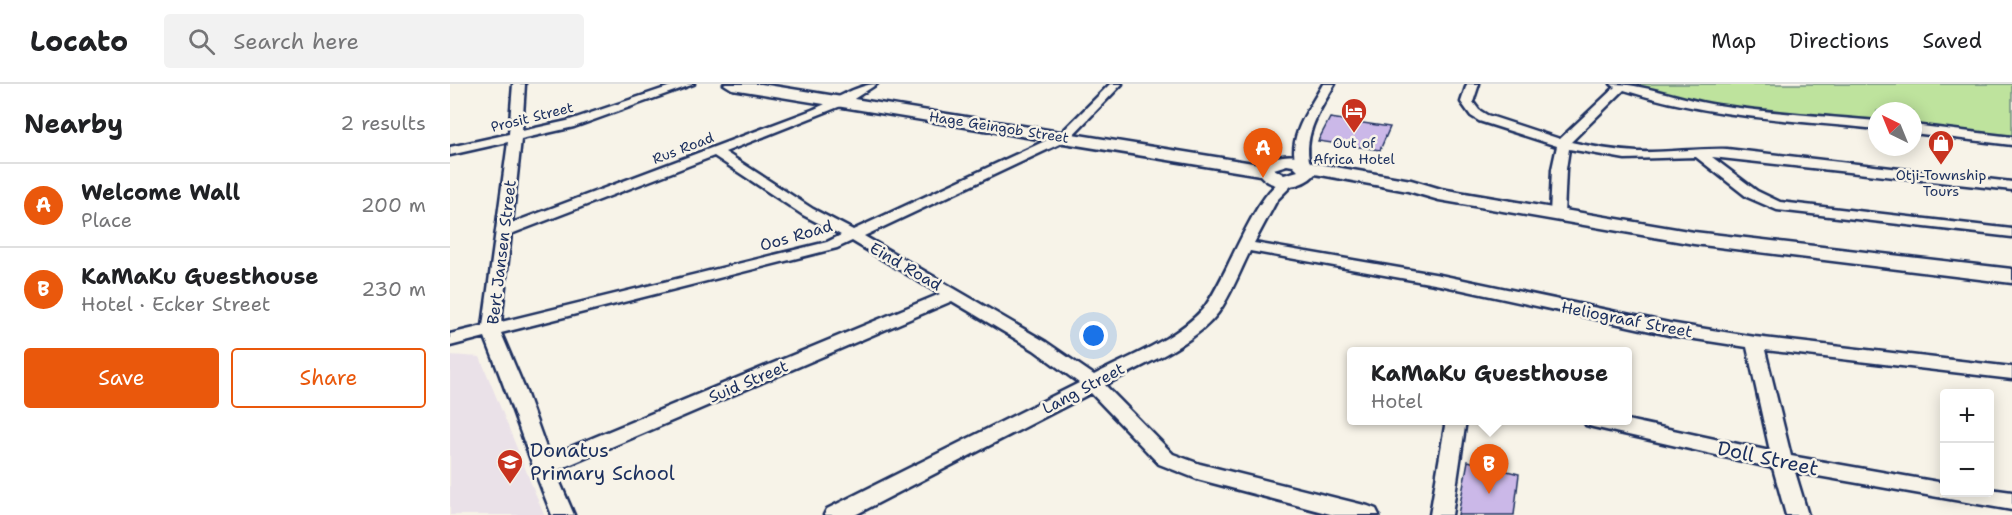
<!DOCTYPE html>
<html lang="en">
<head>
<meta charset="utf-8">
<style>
	body { margin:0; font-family:"Shantell Sans",sans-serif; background:#f2f2f2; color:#202124 }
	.controls { position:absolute; right:18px; bottom:18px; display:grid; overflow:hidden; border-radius:6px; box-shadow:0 3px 15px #0003 }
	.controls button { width:54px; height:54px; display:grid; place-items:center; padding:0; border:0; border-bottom:2px solid #e0e0e0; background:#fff; color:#202124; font:30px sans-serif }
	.compass { position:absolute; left:1418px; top:18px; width:54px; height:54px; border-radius:50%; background:#fff; box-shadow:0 3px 15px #0003; rotate:317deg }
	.you { position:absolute; left:644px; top:252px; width:21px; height:21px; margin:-15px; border:4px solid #fff; border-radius:50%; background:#1a73e8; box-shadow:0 0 0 9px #1a73e833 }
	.badge { display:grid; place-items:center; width:39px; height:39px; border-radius:50%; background:#ea580c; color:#fff; font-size:20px; font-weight:700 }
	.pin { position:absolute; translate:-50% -50px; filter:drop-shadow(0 2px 3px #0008) }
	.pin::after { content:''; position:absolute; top:32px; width:21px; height:18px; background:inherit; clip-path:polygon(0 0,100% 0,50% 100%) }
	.popup { position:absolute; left:897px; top:263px; width:285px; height:78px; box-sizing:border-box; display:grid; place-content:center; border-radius:6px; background:#fff; filter:drop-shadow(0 2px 4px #0005); font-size:20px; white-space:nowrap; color:#757577 }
	.popup b { font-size:22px; color:#202124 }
	.popup::after { content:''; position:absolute; left:50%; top:100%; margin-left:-12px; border:12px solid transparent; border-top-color:#fff }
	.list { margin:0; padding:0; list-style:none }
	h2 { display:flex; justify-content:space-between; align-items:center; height:78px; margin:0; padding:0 24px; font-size:26px }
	h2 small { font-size:20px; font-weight:400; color:#757577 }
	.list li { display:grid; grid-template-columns:39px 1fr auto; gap:18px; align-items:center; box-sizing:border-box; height:84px; padding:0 24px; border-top:2px solid #e0e0e0 }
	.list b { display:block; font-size:22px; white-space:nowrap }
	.list p { margin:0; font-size:20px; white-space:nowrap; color:#757577 }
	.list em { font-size:20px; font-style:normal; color:#757577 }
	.actions { display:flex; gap:12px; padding:18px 24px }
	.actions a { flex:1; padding:14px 0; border:2px solid #ea580c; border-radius:6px; text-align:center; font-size:21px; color:#ea580c }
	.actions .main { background:#ea580c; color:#fff }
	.icon { flex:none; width:33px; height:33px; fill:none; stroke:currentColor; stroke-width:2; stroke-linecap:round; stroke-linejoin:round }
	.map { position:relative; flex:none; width:1562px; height:431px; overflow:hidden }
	header { display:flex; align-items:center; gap:36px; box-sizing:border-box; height:84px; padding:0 30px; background:#fff; border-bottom:2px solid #e0e0e0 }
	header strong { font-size:28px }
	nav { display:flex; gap:33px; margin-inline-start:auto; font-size:21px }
	.search { width:420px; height:54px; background:#f2f2f2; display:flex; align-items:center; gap:15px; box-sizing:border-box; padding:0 21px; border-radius:6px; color:#757577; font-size:22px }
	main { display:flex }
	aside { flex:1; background:#fff }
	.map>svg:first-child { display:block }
	.built { fill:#eae1e8 }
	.green { fill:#bee39d; stroke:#6c897e; stroke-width:1.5 }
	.building { fill:#cbb8e8; stroke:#1b2f5e; stroke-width:1.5 }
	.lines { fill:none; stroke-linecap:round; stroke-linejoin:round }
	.minor-casing { stroke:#1b2f5e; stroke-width:5 }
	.highway-casing { stroke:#1b2f5e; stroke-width:5 }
	.minor { fill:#f7f3e8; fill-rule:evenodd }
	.highway { fill:#f7f3e8; fill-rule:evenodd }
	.labels { text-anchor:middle; stroke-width:5; stroke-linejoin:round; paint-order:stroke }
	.far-street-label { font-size:14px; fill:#1b2f5e; stroke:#f7f3e8 }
	.far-poi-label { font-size:14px; fill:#1b2f5e; stroke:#f7f3e8 }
	.street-label { font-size:16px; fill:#1b2f5e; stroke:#f7f3e8 }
	.near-poi-label { font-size:20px; fill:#1b2f5e; stroke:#f7f3e8; text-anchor:start }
	.near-street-label { font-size:20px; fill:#1b2f5e; stroke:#f7f3e8 }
</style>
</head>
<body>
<header>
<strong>Locato</strong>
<div class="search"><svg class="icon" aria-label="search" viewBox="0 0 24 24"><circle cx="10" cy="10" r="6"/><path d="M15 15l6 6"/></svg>Search here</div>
<nav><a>Map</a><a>Directions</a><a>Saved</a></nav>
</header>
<main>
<aside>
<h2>Nearby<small>2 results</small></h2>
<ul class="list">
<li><span class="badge">A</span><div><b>Welcome Wall</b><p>Place</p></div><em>200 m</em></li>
<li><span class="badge">B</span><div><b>KaMaKu Guesthouse</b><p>Hotel · Ecker Street</p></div><em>230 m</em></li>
</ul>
<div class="actions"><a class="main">Save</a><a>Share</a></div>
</aside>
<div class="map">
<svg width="1562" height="431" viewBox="0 0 1562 431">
	<rect width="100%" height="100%" fill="#f7f3e8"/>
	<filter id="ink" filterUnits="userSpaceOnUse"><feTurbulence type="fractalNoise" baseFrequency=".0167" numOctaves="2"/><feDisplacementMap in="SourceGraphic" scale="12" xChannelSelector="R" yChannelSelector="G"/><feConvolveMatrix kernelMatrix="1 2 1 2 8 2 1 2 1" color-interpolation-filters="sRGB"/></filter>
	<g filter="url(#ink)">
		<path class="built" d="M 0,271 L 30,273 L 94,431 L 0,431 Z"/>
		<path class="green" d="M 1174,0 L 1562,0 L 1562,54 L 1463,45 L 1463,27 L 1427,27 L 1427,41 L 1284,25 L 1171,2 Z"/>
		<g class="building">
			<path d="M 880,34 L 940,43 L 930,66 L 868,57 Z"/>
			<path d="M 1018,377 L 1069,390 L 1064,431 L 1008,431 Z"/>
		</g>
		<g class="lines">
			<g class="minor-casing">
				<g id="minor">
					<path d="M 63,0 L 75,0 L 72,47 L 117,37 L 227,0 L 244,0 L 124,43 L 71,55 L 62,139 L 362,26 C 382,18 407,0 427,0 L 396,20 L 275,68 L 363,125 L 403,146 L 610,50 L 660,0 L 672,0 L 618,56 L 414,152 L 596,258 L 644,291 C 680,272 725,256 753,225 C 776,198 806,101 839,93 L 846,97 L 827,116 L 804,159 L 990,191 L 1219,239 L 1305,253 L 1562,283 L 1562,295 L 1315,266 L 1341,372 L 1494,399 L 1494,408 L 1540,408 L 1540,405 L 1562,408 L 1562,426 L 1345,388 L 1358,431 L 1336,431 L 1323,384 L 1143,343 L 1136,341 L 1134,336 L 1177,336 L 1320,367 L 1297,263 L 1219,251 L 990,201 L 800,167 C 790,187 781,211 768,229 C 744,261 690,282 655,301 L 723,370 L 750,380 L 918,422 L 926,425 L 929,431 L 884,431 L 747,395 L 709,380 L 641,309 L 405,431 L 374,431 L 377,425 L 629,299 L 584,266 L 502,217 L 105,387 L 124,431 L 102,431 C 78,372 59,312 35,253 L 0,262 L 0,250 L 33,242 L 58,58 L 0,71 L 0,63 L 59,50 ZM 264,72 L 353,131 L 391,151 L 377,158 L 51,238 L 61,150 ZM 402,157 L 490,210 L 99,372 L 76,308 L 51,249 L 387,164 Z"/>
					<path d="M 873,0 L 885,0 C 871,24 852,51 860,80 L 853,84 L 848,83 C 834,57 861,22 873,0 Z"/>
					<path d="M 1017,0 L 1029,0 L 1023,18 L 1029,26 L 1037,31 L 1110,55 L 1165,3 L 1161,0 C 1194,0 1228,14 1261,20 C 1316,29 1372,32 1427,37 L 1427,45 C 1342,36 1256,33 1174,6 L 1121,58 C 1143,63 1165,67 1187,68 C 1217,69 1247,64 1277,65 L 1562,98 L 1562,106 L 1262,73 L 1307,107 L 1330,118 L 1562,145 L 1562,153 L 1327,126 L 1297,113 L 1246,73 L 1175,75 L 1119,65 L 1116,85 L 1114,131 L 1112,134 L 1102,134 L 1100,131 L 1102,85 L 1107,62 L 1029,37 L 1021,32 L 1011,18 Z"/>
					<path d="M 1463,41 L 1562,53 L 1562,61 L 1463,49 Z"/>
					<path d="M 996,336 L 1016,336 L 1002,431 L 980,431 Z"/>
				</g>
			</g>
			<g class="highway-casing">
				<path id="highway" d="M 274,0 L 311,0 L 809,80 L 812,77 C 830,72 845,67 862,79 L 961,96 L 991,105 L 1244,148 L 1562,185 L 1562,199 L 1244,160 L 989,116 L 958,107 L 865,90 C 852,105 823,107 810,91 L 282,5 ZM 837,81 L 843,82 L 848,87 L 834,91 L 824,85 Z"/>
			</g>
			<use href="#minor" class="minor"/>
			<use href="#highway" class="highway"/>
		</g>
	</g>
	<defs>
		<g id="hotel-pin" transform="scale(1.35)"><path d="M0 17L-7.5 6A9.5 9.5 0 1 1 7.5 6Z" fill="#c8321e" stroke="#f7f3e8"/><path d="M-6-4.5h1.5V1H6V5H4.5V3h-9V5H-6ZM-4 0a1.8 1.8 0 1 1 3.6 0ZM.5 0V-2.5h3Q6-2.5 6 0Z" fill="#fff"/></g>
		<g id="shop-pin" transform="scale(1.35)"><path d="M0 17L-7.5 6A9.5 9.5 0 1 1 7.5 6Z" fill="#c8321e" stroke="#f7f3e8"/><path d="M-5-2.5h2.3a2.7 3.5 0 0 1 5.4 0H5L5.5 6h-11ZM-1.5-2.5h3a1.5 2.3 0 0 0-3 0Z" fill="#fff"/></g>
		<g id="school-pin" transform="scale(1.35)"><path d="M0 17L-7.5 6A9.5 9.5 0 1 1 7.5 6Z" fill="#c8321e" stroke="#f7f3e8"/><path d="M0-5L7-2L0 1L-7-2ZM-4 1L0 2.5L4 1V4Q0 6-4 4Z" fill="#fff"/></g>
	</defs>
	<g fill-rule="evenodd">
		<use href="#hotel-pin" x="904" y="27"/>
		<use href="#shop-pin" x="1491" y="59"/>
		<use href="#school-pin" x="60" y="378"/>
	</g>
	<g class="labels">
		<g class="far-street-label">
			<text transform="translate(82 33) rotate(-14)" y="5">Prosit Street</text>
			<text transform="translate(549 43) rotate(9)" y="5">Hage Geingob Street</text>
			<text transform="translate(233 64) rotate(-21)" y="5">Rus Road</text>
		</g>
		<g class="far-poi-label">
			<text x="904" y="64">Out of<tspan x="904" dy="16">Africa Hotel</tspan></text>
			<text x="1491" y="96">Otji-Township<tspan x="1491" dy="16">Tours</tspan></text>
		</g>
		<g class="street-label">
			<text transform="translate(346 151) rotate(-16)" y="6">Oos Road</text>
			<text transform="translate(51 168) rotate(-83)" y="6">Bert Jansen Street</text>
			<text transform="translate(456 182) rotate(30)" y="6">Eind Road</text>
			<text transform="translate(1177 235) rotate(11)" y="6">Heliograaf Street</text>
			<text transform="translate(298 297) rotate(-23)" y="6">Suid Street</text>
			<text transform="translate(633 304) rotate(-28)" y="6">Lang Street</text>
		</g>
		<g class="near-poi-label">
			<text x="80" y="373">Donatus<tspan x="80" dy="23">Primary School</tspan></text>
		</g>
		<g class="near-street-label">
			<text transform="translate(1318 374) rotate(12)" y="7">Doll Street</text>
		</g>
	</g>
</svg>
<div class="controls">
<button>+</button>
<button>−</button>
</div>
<svg class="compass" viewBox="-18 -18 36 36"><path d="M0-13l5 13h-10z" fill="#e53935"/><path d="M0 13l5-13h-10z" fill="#757577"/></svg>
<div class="you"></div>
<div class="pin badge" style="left:813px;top:94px">A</div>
<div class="pin badge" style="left:1039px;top:410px">B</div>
<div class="popup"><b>KaMaKu Guesthouse</b>Hotel</div>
</div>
</main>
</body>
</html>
